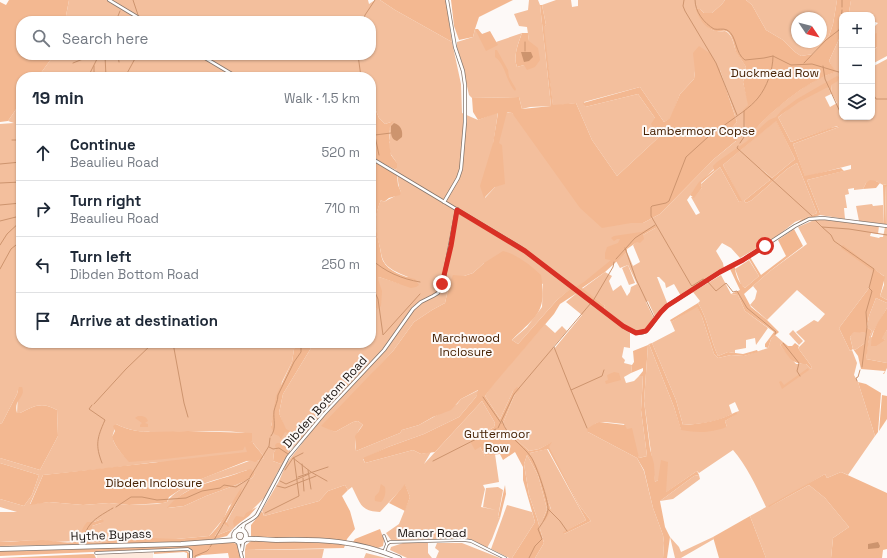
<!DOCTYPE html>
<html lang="en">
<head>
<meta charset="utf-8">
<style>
	body { margin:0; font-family:"Space Grotesk",sans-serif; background:#f6f6f7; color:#1f2937 }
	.controls { position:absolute; right:12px; top:12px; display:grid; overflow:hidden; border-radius:8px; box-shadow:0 1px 3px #0004 }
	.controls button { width:36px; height:36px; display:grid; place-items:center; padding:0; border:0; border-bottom:1px solid #e0e1e3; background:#fff; color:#1f2937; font:20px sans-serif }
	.compass { position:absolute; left:791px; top:12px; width:36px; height:36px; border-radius:50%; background:#fff; box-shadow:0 1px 3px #0004; rotate:125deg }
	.stop { position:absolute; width:12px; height:12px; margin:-9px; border:3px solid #d93025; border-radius:50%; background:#fff }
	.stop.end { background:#d93025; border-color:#fff; box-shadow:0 1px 4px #0008 }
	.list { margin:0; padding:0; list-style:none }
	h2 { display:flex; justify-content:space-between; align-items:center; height:52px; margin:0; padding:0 16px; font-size:17px }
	h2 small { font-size:13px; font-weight:400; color:#747a83 }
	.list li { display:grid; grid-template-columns:26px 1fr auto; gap:12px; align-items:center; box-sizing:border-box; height:56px; padding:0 16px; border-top:1px solid #e0e1e3 }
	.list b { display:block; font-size:15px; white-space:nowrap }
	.list p { margin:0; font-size:13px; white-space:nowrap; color:#747a83 }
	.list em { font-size:13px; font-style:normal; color:#747a83 }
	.icon { flex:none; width:22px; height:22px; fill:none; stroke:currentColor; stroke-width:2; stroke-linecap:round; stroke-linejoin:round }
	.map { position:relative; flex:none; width:887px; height:558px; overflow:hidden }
	.search { position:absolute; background:#fff; box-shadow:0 1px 3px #0004; left:16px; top:16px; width:360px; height:44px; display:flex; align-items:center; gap:10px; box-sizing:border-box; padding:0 14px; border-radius:16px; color:#747a83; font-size:15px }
	.panel { position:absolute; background:#fff; box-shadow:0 1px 3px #0004; left:16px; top:72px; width:360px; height:276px; border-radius:16px }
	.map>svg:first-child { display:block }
	.built { fill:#fde9dc }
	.green { fill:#f3bf9d; fill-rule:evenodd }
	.forest { fill:#f3b891; fill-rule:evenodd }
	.water { fill:#cd946e }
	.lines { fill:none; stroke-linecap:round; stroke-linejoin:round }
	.stream { stroke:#cd946e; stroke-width:1 }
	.minor-casing { stroke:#85766c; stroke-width:3.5 }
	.tertiary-casing { stroke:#85766c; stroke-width:4 }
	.primary-casing { stroke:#85766c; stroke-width:5.5 }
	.minor { stroke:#fff; stroke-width:2 }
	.tertiary { stroke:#fff; stroke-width:2.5 }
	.primary { stroke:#fff; stroke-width:4 }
	.route { stroke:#d93025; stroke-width:5 }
	.labels { text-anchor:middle; stroke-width:4; stroke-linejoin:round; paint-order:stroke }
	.park-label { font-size:12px; fill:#472204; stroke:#fdf9f7 }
	.street-label { font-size:12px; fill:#1a1411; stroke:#fdf9f7 }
</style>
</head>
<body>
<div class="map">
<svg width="887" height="558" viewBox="0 0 887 558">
	<rect width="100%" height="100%" fill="#fdf9f7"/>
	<path class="built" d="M 153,552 L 153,558 L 97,558 L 97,555 Z"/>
	<g class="green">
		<path d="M 69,0 L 108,0 L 143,21 L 65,21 Z"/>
		<path d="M 111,0 L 368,0 L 369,4 L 375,0 L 380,0 L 395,10 L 452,42 L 461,84 L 462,113 L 478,120 L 498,112 L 485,198 L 495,187 L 498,143 L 506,112 L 512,113 L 631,223 L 643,223 L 660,214 L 714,159 L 736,141 L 731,129 L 737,122 L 720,70 L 695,71 L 694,79 L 680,94 L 671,118 L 664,122 L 640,87 L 584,102 L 585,107 L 638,94 L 655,118 L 659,137 L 617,176 L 592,140 L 576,103 L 553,106 L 543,27 L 546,25 L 542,5 L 556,0 L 571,0 L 572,7 L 578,6 L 578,0 L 725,0 L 722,4 L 712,13 L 704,13 L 700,9 C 703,24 708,33 725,31 C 734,35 733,46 737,53 C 740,58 744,63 746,67 L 743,82 L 749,105 L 750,134 L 755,128 C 779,106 804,82 835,72 L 829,61 L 840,37 L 842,37 L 842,117 L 872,117 L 872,67 L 887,59 L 887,184 L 883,185 L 876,181 L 866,183 L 863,189 L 854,190 L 854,188 L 848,189 L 849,194 L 845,195 L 847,208 L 844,208 L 845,219 L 820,215 L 820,213 L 807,180 L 851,169 L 851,165 L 805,177 L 793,144 L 839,127 L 837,126 L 791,142 L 778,117 L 794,104 C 778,118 761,131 744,144 C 723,161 702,177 687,200 L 696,215 L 700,213 L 691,197 L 694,197 L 702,188 L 701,184 L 720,167 L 739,202 L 741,201 L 723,165 L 776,120 L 795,159 L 772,178 L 760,168 L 770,180 L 744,201 L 746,203 L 752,200 L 787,169 L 797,163 L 817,213 L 795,222 L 776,237 L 740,258 L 731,248 L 722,243 L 716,251 L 723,263 L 724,269 L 681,296 L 674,284 L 666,288 L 665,283 L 659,277 L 657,277 L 668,305 L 659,311 L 655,317 L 648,301 L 646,302 L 654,319 L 648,328 L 641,332 C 628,330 614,316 604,309 L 605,306 L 582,289 L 605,272 L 612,276 L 609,281 L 613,291 L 621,285 L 627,296 L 630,292 L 631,287 L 637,284 L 628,265 L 620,268 L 616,261 L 627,252 L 633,266 L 640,262 L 633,245 L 643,235 L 657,227 L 641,233 L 608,266 L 578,289 L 574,286 L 557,300 L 518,344 L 512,340 L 527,327 L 542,307 L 543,284 L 484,263 L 473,273 L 464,276 L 449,285 L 445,303 L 432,310 L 414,322 L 393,351 L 324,426 L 335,432 L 353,422 L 358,421 L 363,425 C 356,432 354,442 356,451 L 400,433 L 402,430 L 419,425 L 457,404 L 461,399 L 479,390 L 476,397 L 459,417 L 424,434 L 388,447 L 363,459 L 365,463 L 413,450 L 421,454 L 431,452 L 424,464 L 482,401 L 495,423 L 494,427 L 470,441 L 480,447 L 485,456 L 495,454 L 499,482 L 483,485 L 485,489 L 481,507 L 496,510 L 483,507 L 486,488 L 498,487 L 503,490 L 498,517 L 500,518 L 492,539 L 487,548 L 470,539 L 391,540 L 386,533 L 399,524 L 410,497 L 405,485 L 380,512 C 360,511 361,504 352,487 L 348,490 L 345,485 L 328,491 L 319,501 L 264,516 L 262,510 L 279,481 L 286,464 L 307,437 L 306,435 L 290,450 L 290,454 L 277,473 L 267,495 L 233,529 L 215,536 L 223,524 L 228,526 L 226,523 L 240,496 L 229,506 L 224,518 L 209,536 L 176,539 L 119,539 L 97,543 L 89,542 L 86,540 L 86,537 L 92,526 L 101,523 L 102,519 L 94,522 L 78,541 L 55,542 L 40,540 L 0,542 L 0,512 L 17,512 L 0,507 L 0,499 L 24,506 L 32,495 L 39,475 L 0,463 L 0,458 L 40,470 L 58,436 L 57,410 C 42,401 34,406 20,413 L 17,414 L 18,390 L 17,394 L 2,423 L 0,424 L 0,124 L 14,123 L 8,121 L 21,102 L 21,343 L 143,343 L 143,346 L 147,343 L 295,343 L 292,362 L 282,382 L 271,426 L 285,429 L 279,413 L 283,394 L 311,348 L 312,343 L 371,343 L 371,297 L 377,309 L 377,279 L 379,277 L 401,284 L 408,277 C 399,273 387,269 383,260 C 381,256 381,251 380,248 C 375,229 373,218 381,200 L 384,202 C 390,198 395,197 401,192 C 397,185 399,178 396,170 C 399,163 395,161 392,156 C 389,152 389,147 389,143 L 390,141 L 389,129 L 391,122 L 385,124 L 379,118 L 372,101 L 371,101 L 371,77 L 239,77 L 203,55 L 371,55 L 371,21 L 145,21 ZM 831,85 L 832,94 L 837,103 L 830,107 L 825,97 L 831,94 L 828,87 ZM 116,424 C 136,434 151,432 173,432 C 199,431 227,430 252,434 L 245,445 L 124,456 C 119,450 111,442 113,434 C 114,431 115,428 116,424 ZM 253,443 L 262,454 L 264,458 L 257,461 L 249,444 ZM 281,443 L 285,447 L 281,464 L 273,461 L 274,452 ZM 249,461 C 229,469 177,484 167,502 L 157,504 L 129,505 L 109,503 L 83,505 L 49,502 L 30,504 L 43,475 L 110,468 L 156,462 ZM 247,470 L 255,474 L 252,478 L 236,485 L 206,496 L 184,506 L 168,508 C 185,484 220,480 247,470 Z"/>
		<path d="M 529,0 L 538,0 L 540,5 L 551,106 L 530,107 L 522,109 L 519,97 L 472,98 L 469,95 L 461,60 L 457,47 L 457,42 L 473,37 L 475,29 L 497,45 L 496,42 L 522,33 C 518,44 513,56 517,67 L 524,65 L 529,41 L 527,27 L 519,26 L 514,14 L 528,10 Z"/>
		<path d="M 746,0 L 837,0 L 833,24 L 829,36 L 813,54 L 801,56 L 795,52 L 783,40 L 766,30 L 752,5 ZM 797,18 L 821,18 L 821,42 L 797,42 Z"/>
		<path d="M 851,0 L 887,0 L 887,56 L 872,64 L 872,52 L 877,47 L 877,34 L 872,36 L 872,29 L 878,23 L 872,21 L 872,15 L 857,15 L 849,12 Z"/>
		<path d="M 54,55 L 199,55 L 236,77 L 38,77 Z"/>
		<path d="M 885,186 L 887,186 L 887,224 L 886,224 Z"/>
		<path d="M 872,204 L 873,206 L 883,205 L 884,224 L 859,221 L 856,206 Z"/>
		<path d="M 818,219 L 879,226 L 878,234 L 871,233 L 870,236 L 879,238 L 880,237 L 883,237 L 885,227 L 887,227 L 887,300 L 880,296 L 884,285 L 884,276 L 874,269 L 869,288 L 839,328 L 850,351 L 852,350 L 857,363 L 854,375 L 858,382 L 875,436 L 848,475 L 841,472 L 827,478 L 825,474 L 769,507 L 809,485 L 825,498 L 849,527 L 833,538 L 831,558 L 766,558 L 750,516 L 766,507 C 757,488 747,466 733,450 L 699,473 L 697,471 L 665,493 L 658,480 L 655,482 L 644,401 L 648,345 L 649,344 L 674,407 L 681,429 L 727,427 L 725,421 L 736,414 L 736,412 L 739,411 L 735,402 L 729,405 L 732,414 C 717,422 700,424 683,425 L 676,400 L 652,343 L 675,331 L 671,322 L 697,306 L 702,317 L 714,354 L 718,358 L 731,355 L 744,356 L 768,348 L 771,339 L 775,335 L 783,342 L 780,345 L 796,364 L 806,364 L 811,369 L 812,367 L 798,348 L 805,341 L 796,332 L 814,320 L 818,322 L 825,314 L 797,290 L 767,320 L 750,305 L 755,299 L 757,291 L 753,286 L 770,271 L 807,244 L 798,227 L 814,220 Z"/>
		<path d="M 749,260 L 759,276 L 745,288 L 741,285 L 735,269 Z"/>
		<path d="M 628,265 L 635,283 L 629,285 L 622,268 Z"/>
		<path d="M 721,275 L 731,294 L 738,295 L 745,311 L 768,328 L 756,345 L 755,338 L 746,340 L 746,348 L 735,350 L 735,353 L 728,352 L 718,356 C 710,339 708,319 698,303 L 700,301 L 693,292 Z"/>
		<path d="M 577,293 L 630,333 L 630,348 L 624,347 L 622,357 L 625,360 L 624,363 L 632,365 L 631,373 L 624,377 L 626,383 L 634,381 L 639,376 L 643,375 L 641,410 L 647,456 L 639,458 L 624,424 L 605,422 L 596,423 L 588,432 L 637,458 L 644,471 L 653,508 L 663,535 L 664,543 L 663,558 L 535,558 L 544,543 L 537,518 L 529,495 L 524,464 L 527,455 L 538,475 L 547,509 L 543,519 L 551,509 L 530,453 L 547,449 L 586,520 L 564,532 L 564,534 L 591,521 L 579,505 L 548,447 L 551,443 L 539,449 L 529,451 L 507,431 L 503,423 L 514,396 L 519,389 L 513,391 L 500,419 L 485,396 L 493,384 L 545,324 L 555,333 L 562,326 L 567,331 L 553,347 L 554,349 L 582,315 L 566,302 Z"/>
		<path d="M 876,298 L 887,303 L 887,308 L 873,332 L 871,337 L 885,340 L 881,338 L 887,330 L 887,363 L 866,359 C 867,351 868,337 872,331 L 867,327 L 869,316 Z"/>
		<path d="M 793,330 L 803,341 L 799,345 L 789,334 Z"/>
		<path d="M 854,331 L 866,333 L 865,343 L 855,350 L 853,349 L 850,337 Z"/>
		<path d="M 699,475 L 700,479 L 673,499 L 660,501 L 694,476 Z"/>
		<path d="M 507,505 L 532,512 L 535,522 L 512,558 L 509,558 L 491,549 Z"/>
		<path d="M 670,537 L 679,547 L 681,552 L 713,537 L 714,539 L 681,558 L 675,558 Z"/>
		<path d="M 403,543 L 428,543 L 428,553 L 432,558 L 407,558 L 390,550 L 391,547 Z"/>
		<path d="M 437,543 L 462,543 L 500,558 L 436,558 L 439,551 L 435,548 Z"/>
		<path d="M 324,549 L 322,558 L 245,558 L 245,550 Z"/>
		<path d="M 366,553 L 386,558 L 364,558 Z"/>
	</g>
	<g class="forest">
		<path d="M 9,0 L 69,0 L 65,21 L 21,21 L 21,55 L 54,55 L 38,77 L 21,77 L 21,102 L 8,121 L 0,122 L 0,2 L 6,5 Z"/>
		<path d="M 380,0 L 446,0 L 452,42 L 395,10 Z"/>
		<path d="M 451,0 L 513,0 L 479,17 L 475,29 L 478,29 L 482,34 L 490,31 L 498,45 L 486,51 L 475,29 L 473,37 L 459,40 L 454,26 Z"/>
		<path d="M 725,0 L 746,0 L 752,5 L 766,30 L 783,40 L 795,52 L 801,56 L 813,54 L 829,36 L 833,24 L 837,0 L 851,0 L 849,12 L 857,15 L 842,15 L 842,37 L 840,37 L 829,61 L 836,72 C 808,81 785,101 764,120 C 758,125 754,131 748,135 L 747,134 L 743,110 L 748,105 L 743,82 L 746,67 C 743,62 739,57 736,52 C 734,45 733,37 728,32 C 724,29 720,32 716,31 C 706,30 698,17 696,9 L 700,9 L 704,13 L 712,13 L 722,4 Z"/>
		<path d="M 540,5 L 542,5 L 546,25 L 544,27 L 553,105 L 576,103 L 592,140 L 617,176 L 659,137 L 651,124 L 655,118 L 638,94 L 585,107 L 583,103 L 640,87 L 664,122 L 670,118 L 680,94 L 694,79 L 695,71 L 693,53 L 699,46 L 711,54 L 720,70 L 737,122 L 731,129 L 737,140 L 714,159 L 660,214 L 643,223 L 631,223 L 602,228 L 580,208 L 512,113 L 507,112 L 499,143 L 502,145 L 505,184 L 495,187 L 484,198 L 480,186 L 493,143 L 498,113 L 478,120 L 473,112 L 472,98 L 519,97 L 522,109 L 551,106 Z"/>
		<path d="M 522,33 L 528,33 L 529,41 L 538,48 L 540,60 L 535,67 L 527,70 L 524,65 L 517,67 C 513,56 518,44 522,33 Z"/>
		<path d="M 877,33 L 877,47 L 872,52 L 872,35 Z"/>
		<path d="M 495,50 L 497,50 L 508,70 L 509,77 L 516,89 L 515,91 C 506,82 506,65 495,57 Z"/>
		<path d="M 837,76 L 839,77 L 838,81 L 831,85 L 832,94 L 831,94 L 828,87 L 799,102 L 778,117 L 791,142 L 830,128 L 839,126 L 839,127 L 793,144 L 805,176 L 841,168 L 844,171 L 807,180 L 820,213 L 820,215 L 796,224 L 802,219 L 817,213 L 797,163 L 787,169 L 752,200 L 746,203 L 744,201 L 770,180 L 757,166 L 772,178 L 795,159 L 776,121 L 723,165 L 742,201 L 739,202 L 720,167 L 701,183 L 702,188 L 694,198 L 690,195 L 699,182 L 714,170 L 713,166 L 717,162 L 747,141 L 762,126 L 769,120 L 776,117 L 782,110 L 797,99 Z"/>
		<path d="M 371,101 L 372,101 L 379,118 L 385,124 L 394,121 C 388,127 389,133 390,141 L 389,143 L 391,155 L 397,163 L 397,168 L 396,170 L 384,164 L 371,156 Z"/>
		<path d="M 371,159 L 397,175 L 398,185 L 401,192 L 400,195 L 389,198 L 384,202 L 381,200 C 373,219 376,229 380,248 C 381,252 381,257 383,261 C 388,271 404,277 415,279 L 419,285 L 416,287 L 411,288 L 379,277 L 378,279 L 382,291 L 381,306 L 377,310 L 371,297 Z"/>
		<path d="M 870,180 L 876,181 L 880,183 L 876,188 L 863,189 L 866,183 Z"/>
		<path d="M 887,184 L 887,186 L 885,187 L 886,224 L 884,224 L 883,185 Z"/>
		<path d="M 656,225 L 657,227 L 643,235 L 644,239 L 640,243 L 637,242 L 627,249 L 627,252 L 605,272 L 582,288 L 605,306 L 604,309 L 602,310 L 578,290 L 576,287 L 584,282 L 611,260 L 605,259 L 605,253 L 607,247 L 618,243 L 620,239 L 617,239 L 614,241 L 611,238 L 614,236 L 641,232 Z"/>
		<path d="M 794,229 L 803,246 L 770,271 L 744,294 L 751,307 L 767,320 L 779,332 L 771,339 L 768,348 L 765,347 L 765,344 L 774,332 L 745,311 L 738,295 L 731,294 L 740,290 L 730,269 L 735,267 C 735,274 739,284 745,288 L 759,276 L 749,259 L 750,257 L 761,275 L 786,256 L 778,240 Z"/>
		<path d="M 843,245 L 885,277 L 880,296 L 887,300 L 887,303 L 876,298 L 869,316 L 867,327 L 872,331 C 868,337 868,351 866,359 L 887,363 L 887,368 L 884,374 L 883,374 L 885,371 L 861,369 L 858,356 L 853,349 L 850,351 L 839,328 L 869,288 L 873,271 L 841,248 ZM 854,332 L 866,333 L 865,343 L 855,350 L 853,349 L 850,337 Z"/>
		<path d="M 503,251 C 518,255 530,265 541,275 C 547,313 537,315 512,340 L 518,344 L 557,300 L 571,288 L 577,293 L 560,304 L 554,314 L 494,384 L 485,396 L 500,419 L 513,391 L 517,387 L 520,389 L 514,396 L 503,423 L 507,431 L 529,451 L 539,449 L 552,442 L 549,447 L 579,505 L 591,521 L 564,534 L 563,532 L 586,520 L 548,449 L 530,453 L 539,471 L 551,510 L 545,521 L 543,519 L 547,509 L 538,475 L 527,455 L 524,464 L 529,495 L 537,518 L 544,543 L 535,558 L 512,558 L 535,522 L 523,480 L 523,467 L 515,452 L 503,460 L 500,454 L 485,456 L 480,447 L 475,450 L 470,441 L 494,427 L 495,423 L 482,401 L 435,452 L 421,454 L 413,450 L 365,463 L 363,458 L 388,447 L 424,434 L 459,417 L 476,397 L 478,390 L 461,399 L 451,410 L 433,417 L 419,425 L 402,430 L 400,433 L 356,451 L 355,436 L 363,425 L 358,421 L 353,422 L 335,432 L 321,426 L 393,351 L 414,322 L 432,310 L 445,303 L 449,285 L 453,275 L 464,276 L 473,273 L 484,263 Z"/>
		<path d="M 698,303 C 708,319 710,339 718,356 L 728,352 L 743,354 L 757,350 L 758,352 L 744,356 L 731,355 L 718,358 L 714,354 L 702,317 L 697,307 L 671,322 L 670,320 Z"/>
		<path d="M 887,308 L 887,330 L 882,338 L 885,340 L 876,346 L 871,346 C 871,330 879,321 887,308 Z"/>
		<path d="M 783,342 L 788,346 L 792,346 L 795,343 L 799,346 L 798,348 L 812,367 L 811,369 L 806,364 C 790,364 789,356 780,345 Z"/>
		<path d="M 295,343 L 312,343 L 311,348 L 283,394 L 279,413 L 286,429 L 294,433 L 296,430 L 297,434 L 294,437 L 293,435 L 285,432 L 281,439 L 279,436 L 274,434 L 271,427 L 276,396 L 292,362 Z"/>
		<path d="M 652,343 L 676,400 L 683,425 C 702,424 719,421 736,412 L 737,414 L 725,421 L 727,427 C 710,433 699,433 681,430 L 674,407 L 649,344 Z"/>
		<path d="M 648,345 L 644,401 L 650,449 L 654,464 L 655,482 L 658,480 L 661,460 L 668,462 L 666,492 L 697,471 L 699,475 L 694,476 L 660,501 L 665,527 L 670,537 L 667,558 L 663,558 L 664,543 L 663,535 L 653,508 L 644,470 L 637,458 L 588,432 L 587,429 L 596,423 L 599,422 L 625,425 L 627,429 L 632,428 L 639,458 L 647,456 L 641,410 L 643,376 L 639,376 L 643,371 L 643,368 L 631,373 L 632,365 L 634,362 L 633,351 Z"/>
		<path d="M 808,368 L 809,370 L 782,389 L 779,382 L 781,381 L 784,385 Z"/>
		<path d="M 614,372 L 619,373 L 621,380 L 606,384 L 605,381 L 608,380 L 607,375 Z"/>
		<path d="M 858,382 L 866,384 L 881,393 L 878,432 L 875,436 Z"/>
		<path d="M 19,387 L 22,387 C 25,394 20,397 17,403 C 16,406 16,410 17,413 L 20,413 C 34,406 42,401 57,410 L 58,436 L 40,470 L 0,458 L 0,424 L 2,423 L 17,394 Z"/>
		<path d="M 882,395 L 887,396 L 887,419 L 879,431 Z"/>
		<path d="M 138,416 C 143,416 146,416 148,421 L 145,423 L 148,424 L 148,427 L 140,427 L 140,425 L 142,423 L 135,418 Z"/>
		<path d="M 116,424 C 139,436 162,431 188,431 C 209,432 231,432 252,433 L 252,441 L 249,443 L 252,442 L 262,454 L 264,458 L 255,462 L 249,460 L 194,482 L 178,491 L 169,497 L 167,502 L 163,503 L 129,505 L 109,503 L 83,505 L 49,502 L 30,505 L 43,475 L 247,452 L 245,446 L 243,450 L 165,459 L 129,462 C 122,454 115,447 112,437 L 115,431 L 113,426 Z"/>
		<path d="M 277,443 L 281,443 L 288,448 L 287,454 L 281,464 L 273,461 L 274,452 L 276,449 L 275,445 Z"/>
		<path d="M 0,463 L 39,475 L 32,495 L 24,506 L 0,499 Z"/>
		<path d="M 251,469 L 255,474 L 252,478 L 236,485 L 206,496 L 184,506 L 167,508 C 183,487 212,482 236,474 C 241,472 246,470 251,469 Z"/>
		<path d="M 841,472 L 887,493 L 887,549 L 883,550 L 882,558 L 831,558 L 833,538 L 849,527 L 825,498 L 809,485 L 769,507 L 768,506 L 825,474 L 827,478 Z"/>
		<path d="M 381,484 L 385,487 C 386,492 385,499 381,502 L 375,501 C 374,495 376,496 379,492 C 380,489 380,486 381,484 Z"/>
		<path d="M 405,484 L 410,497 L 405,511 L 389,503 Z"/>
		<path d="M 345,485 L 348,490 L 342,496 L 350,511 L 355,529 L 347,539 L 344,548 L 245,550 L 246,545 L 251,541 L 251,525 L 262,511 L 264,516 L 319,501 L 328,491 Z"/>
		<path d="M 505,485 L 506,494 L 500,518 L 498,517 Z"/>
		<path d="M 242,487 L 240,496 L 226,522 L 228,524 L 229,527 L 223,524 L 215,536 L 233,529 L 227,536 L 215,539 L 198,541 L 166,543 L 0,546 L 0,542 C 14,542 27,540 41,540 C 51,540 73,546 81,539 C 80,532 83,527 87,522 L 94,522 L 102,519 L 104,521 L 101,523 L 92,526 L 92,530 L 86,537 L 86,540 L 89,542 L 97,543 L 119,539 L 152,538 L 176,539 L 209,536 C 224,523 230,503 242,487 Z"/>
		<path d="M 257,507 L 249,516 L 234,527 L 233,521 L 236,516 L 244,517 L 246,513 Z"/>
		<path d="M 750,516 L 766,558 L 719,558 L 713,537 Z"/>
		<path d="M 380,529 L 384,540 L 383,546 L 378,548 L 353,542 L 355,539 Z"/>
		<path d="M 230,542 L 237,544 L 241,558 L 229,558 L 228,553 L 202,555 L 193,558 C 192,552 192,548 185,548 L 0,556 L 0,551 L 55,550 L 214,544 Z"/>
		<path d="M 186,550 L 190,554 L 191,558 L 187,558 L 187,553 L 184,552 L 154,554 L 154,552 Z"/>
		<path d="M 89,554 L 94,554 L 96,558 L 1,558 Z"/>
	</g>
	<g class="water">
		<path d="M 521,52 L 531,52 L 533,57 L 529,61 L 524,62 Z"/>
		<path d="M 394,123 C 401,125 403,131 402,137 L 397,141 C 390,139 391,132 391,126 Z"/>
		<path d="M 878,542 L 880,546 L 879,548 L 868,549 L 868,544 Z"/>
	</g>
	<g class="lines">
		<g class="stream">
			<path d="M 133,0 L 138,15"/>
			<path d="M 684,0 L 683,6 L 685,11 L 716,63 L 737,115"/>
			<path d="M 695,0 C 695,12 704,23 714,29 C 718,30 723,28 727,30 C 737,35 735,54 745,60 L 764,58 L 773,56 L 791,65 L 812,64 L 842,73"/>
			<path d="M 842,7 L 842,0"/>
			<path d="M 139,20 L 140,21"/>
			<path d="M 109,21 L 117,17"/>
			<path d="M 116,21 L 120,11"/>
			<path d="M 363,21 L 365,15 L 375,0"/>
			<path d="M 525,42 L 525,51"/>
			<path d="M 105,55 L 106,77"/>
			<path d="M 118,55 L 119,62"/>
			<path d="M 358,55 L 361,77"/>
			<path d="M 73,63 L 93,55"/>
			<path d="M 804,63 L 826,40 L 839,30 L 841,23 L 842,10"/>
			<path d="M 823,66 L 825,79 L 841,114"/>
			<path d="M 88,77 L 99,55"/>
			<path d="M 94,77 L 94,66"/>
			<path d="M 125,77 L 137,55"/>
			<path d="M 872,93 L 874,95"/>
			<path d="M 875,97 L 876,99 L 887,99"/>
			<path d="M 371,117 L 379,155"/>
			<path d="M 375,135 L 391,133"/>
			<path d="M 12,140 L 21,140"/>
			<path d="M 740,143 L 744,137 L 744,111 C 749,107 754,103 758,98 C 767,87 773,70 773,56"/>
			<path d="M 738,146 L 737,148 L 812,216"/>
			<path d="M 0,164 L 21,162"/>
			<path d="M 371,176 L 373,181 L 371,197"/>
			<path d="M 0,183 L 21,182"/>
			<path d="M 0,205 L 21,203"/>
			<path d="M 815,220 L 822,227 L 849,229 L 887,235"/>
			<path d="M 0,221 L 20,216"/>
			<path d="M 18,221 L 21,215"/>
			<path d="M 822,227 L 831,235 L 834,241 L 874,269 L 869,288 L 872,291 L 866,312 L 867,327 L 862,367"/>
			<path d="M 0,245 L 7,234 L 21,221"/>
			<path d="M 625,248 L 636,279 L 654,317"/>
			<path d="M 371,259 C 385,272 402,279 420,282"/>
			<path d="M 616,259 L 635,238 L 655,225"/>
			<path d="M 0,269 L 11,249 L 21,241"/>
			<path d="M 705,280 L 703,279 L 692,286 L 691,285 L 651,216 L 651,207 L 652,206 L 666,203 L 669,201 L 686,157 L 708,137 L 744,111"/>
			<path d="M 708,282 L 716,291 L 726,283 L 733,292 L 737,291 L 747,308 L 776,332 L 775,334"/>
			<path d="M 371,284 L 378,299 L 383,335 L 420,294"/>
			<path d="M 593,301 L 613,267 L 614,262"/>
			<path d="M 79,343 L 81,345"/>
			<path d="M 173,343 L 184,403 L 188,417"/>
			<path d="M 783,343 L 799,363 L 797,371 L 800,376"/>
			<path d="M 554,347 L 571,390 L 602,376 L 604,370"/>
			<path d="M 857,381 L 856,378 L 858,377 L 860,370"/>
			<path d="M 571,390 L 587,428"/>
			<path d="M 483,397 L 501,423"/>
			<path d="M 94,404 L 126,369 L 153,343"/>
			<path d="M 92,405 L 89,409 L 105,420 C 97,438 95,445 102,463"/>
			<path d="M 502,421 C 508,438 521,443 531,457 C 536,464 549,502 548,510 C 547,516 542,524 538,529 L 542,539 L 535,546 L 529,558"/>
			<path d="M 498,428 L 514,394 L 591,303"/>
			<path d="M 271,436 C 277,428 273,420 274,411 C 275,406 278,401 278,395 L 294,362 L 301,352 L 301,343"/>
			<path d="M 269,447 L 273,449 L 279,448 L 288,454"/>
			<path d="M 293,458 L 303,453"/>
			<path d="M 433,461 L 496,429"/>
			<path d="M 302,464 L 303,474"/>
			<path d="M 285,470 L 293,458 L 311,472 L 327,481"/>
			<path d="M 308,470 L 311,489"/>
			<path d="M 250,477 L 269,446 L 270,438"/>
			<path d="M 298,477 L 328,467"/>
			<path d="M 303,478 L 304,491"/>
			<path d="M 280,481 L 286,484 L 309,474"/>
			<path d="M 277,486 L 285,488 L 316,476"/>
			<path d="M 116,507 L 131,497 L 142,497 L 157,500 L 186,498 L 202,491 L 220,488 L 224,485 L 236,487 L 250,478"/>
			<path d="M 548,509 L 560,521 L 567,531"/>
			<path d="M 265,513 L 299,496 L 294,458"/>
			<path d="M 214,540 L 249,480"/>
			<path d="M 84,541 C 85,523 98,517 113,508"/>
			<path d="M 210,547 L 212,544"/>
			<path d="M 195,558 L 195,556 L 207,551 L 209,549"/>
		</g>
		<g class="minor-casing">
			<g id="minor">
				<path d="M 384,536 L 387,544"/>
				<path d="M 387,544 L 390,542 L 464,540 L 471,541 L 505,558"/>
				<path d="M 384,552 L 387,544"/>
				<path d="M 96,553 L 188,549 L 191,551 L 191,558"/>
			</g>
		</g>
		<g class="tertiary-casing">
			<g id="tertiary">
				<path d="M 109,0 L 144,21"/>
				<path d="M 200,55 L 237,77"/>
				<path d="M 371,158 L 521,248 L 623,326 C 651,345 649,320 667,306 L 720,272 L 743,260 L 795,226 L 809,219 L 823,218 L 887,226"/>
				<path d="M 444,202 L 458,178 L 461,169 L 465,122 L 465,85 L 463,71 L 455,47 L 447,0"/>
				<path d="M 244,524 L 243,528 L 244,532"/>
				<path d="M 236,532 C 240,523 251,522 257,515 L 288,457 L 324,414 L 384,350 L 413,309 L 421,302 L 433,296 L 438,293 L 441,286 L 444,277 L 457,209"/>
				<path d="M 238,542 L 242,558"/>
				<path d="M 242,550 L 243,541"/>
			</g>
		</g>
		<g class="primary-casing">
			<g id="primary">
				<circle cx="240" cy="536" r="6"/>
				<path d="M 245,539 C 255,538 266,540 276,540 C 322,539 356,540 399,558"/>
				<path d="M 0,549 L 181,544 L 236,540"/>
			</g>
		</g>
		<use href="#minor" class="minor"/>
		<use href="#tertiary" class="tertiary"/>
		<use href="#primary" class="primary"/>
	</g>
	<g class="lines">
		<path class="route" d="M 442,284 L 451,246 L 457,210 L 525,251 L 623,326 L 636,333 L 646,331 L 661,312 L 667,306 L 720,272 L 743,260 L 765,246"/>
	</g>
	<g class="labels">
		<g class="park-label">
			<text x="775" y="77">Duckmead Row</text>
			<text x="699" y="135">Lambermoor Copse</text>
			<text x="466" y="342">Marchwood<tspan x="466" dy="14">Inclosure</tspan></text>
			<text x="497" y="438">Guttermoor<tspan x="497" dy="14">Row</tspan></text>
			<text x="154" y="487">Dibden Inclosure</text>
		</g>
		<g class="street-label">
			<text transform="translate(325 402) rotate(-48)" y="4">Dibden Bottom Road</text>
			<text x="432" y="537">Manor Road</text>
			<text transform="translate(111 535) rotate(-2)" y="4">Hythe Bypass</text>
		</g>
	</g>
</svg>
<div class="controls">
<button>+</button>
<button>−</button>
<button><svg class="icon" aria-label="layers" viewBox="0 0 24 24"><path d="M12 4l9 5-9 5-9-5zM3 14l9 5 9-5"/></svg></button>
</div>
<svg class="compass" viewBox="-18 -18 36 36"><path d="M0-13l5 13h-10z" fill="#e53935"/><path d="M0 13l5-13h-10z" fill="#747a83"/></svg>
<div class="stop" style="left:765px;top:246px"></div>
<div class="stop end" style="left:442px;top:284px"></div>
<div class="search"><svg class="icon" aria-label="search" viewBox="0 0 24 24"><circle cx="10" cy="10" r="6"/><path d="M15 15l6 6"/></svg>Search here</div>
<section class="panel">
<h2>19 min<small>Walk · 1.5 km</small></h2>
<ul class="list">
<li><svg class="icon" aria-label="ahead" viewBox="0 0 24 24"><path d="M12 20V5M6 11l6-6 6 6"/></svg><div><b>Continue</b><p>Beaulieu Road</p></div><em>520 m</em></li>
<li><svg class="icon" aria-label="right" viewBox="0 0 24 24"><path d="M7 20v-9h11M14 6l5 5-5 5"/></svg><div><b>Turn right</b><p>Beaulieu Road</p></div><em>710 m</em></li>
<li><svg class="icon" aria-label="left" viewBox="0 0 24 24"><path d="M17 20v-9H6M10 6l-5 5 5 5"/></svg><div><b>Turn left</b><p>Dibden Bottom Road</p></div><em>250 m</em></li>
<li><svg class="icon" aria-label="arrive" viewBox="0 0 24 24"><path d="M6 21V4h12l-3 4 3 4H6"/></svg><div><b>Arrive at destination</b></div></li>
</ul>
</section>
</div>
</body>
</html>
